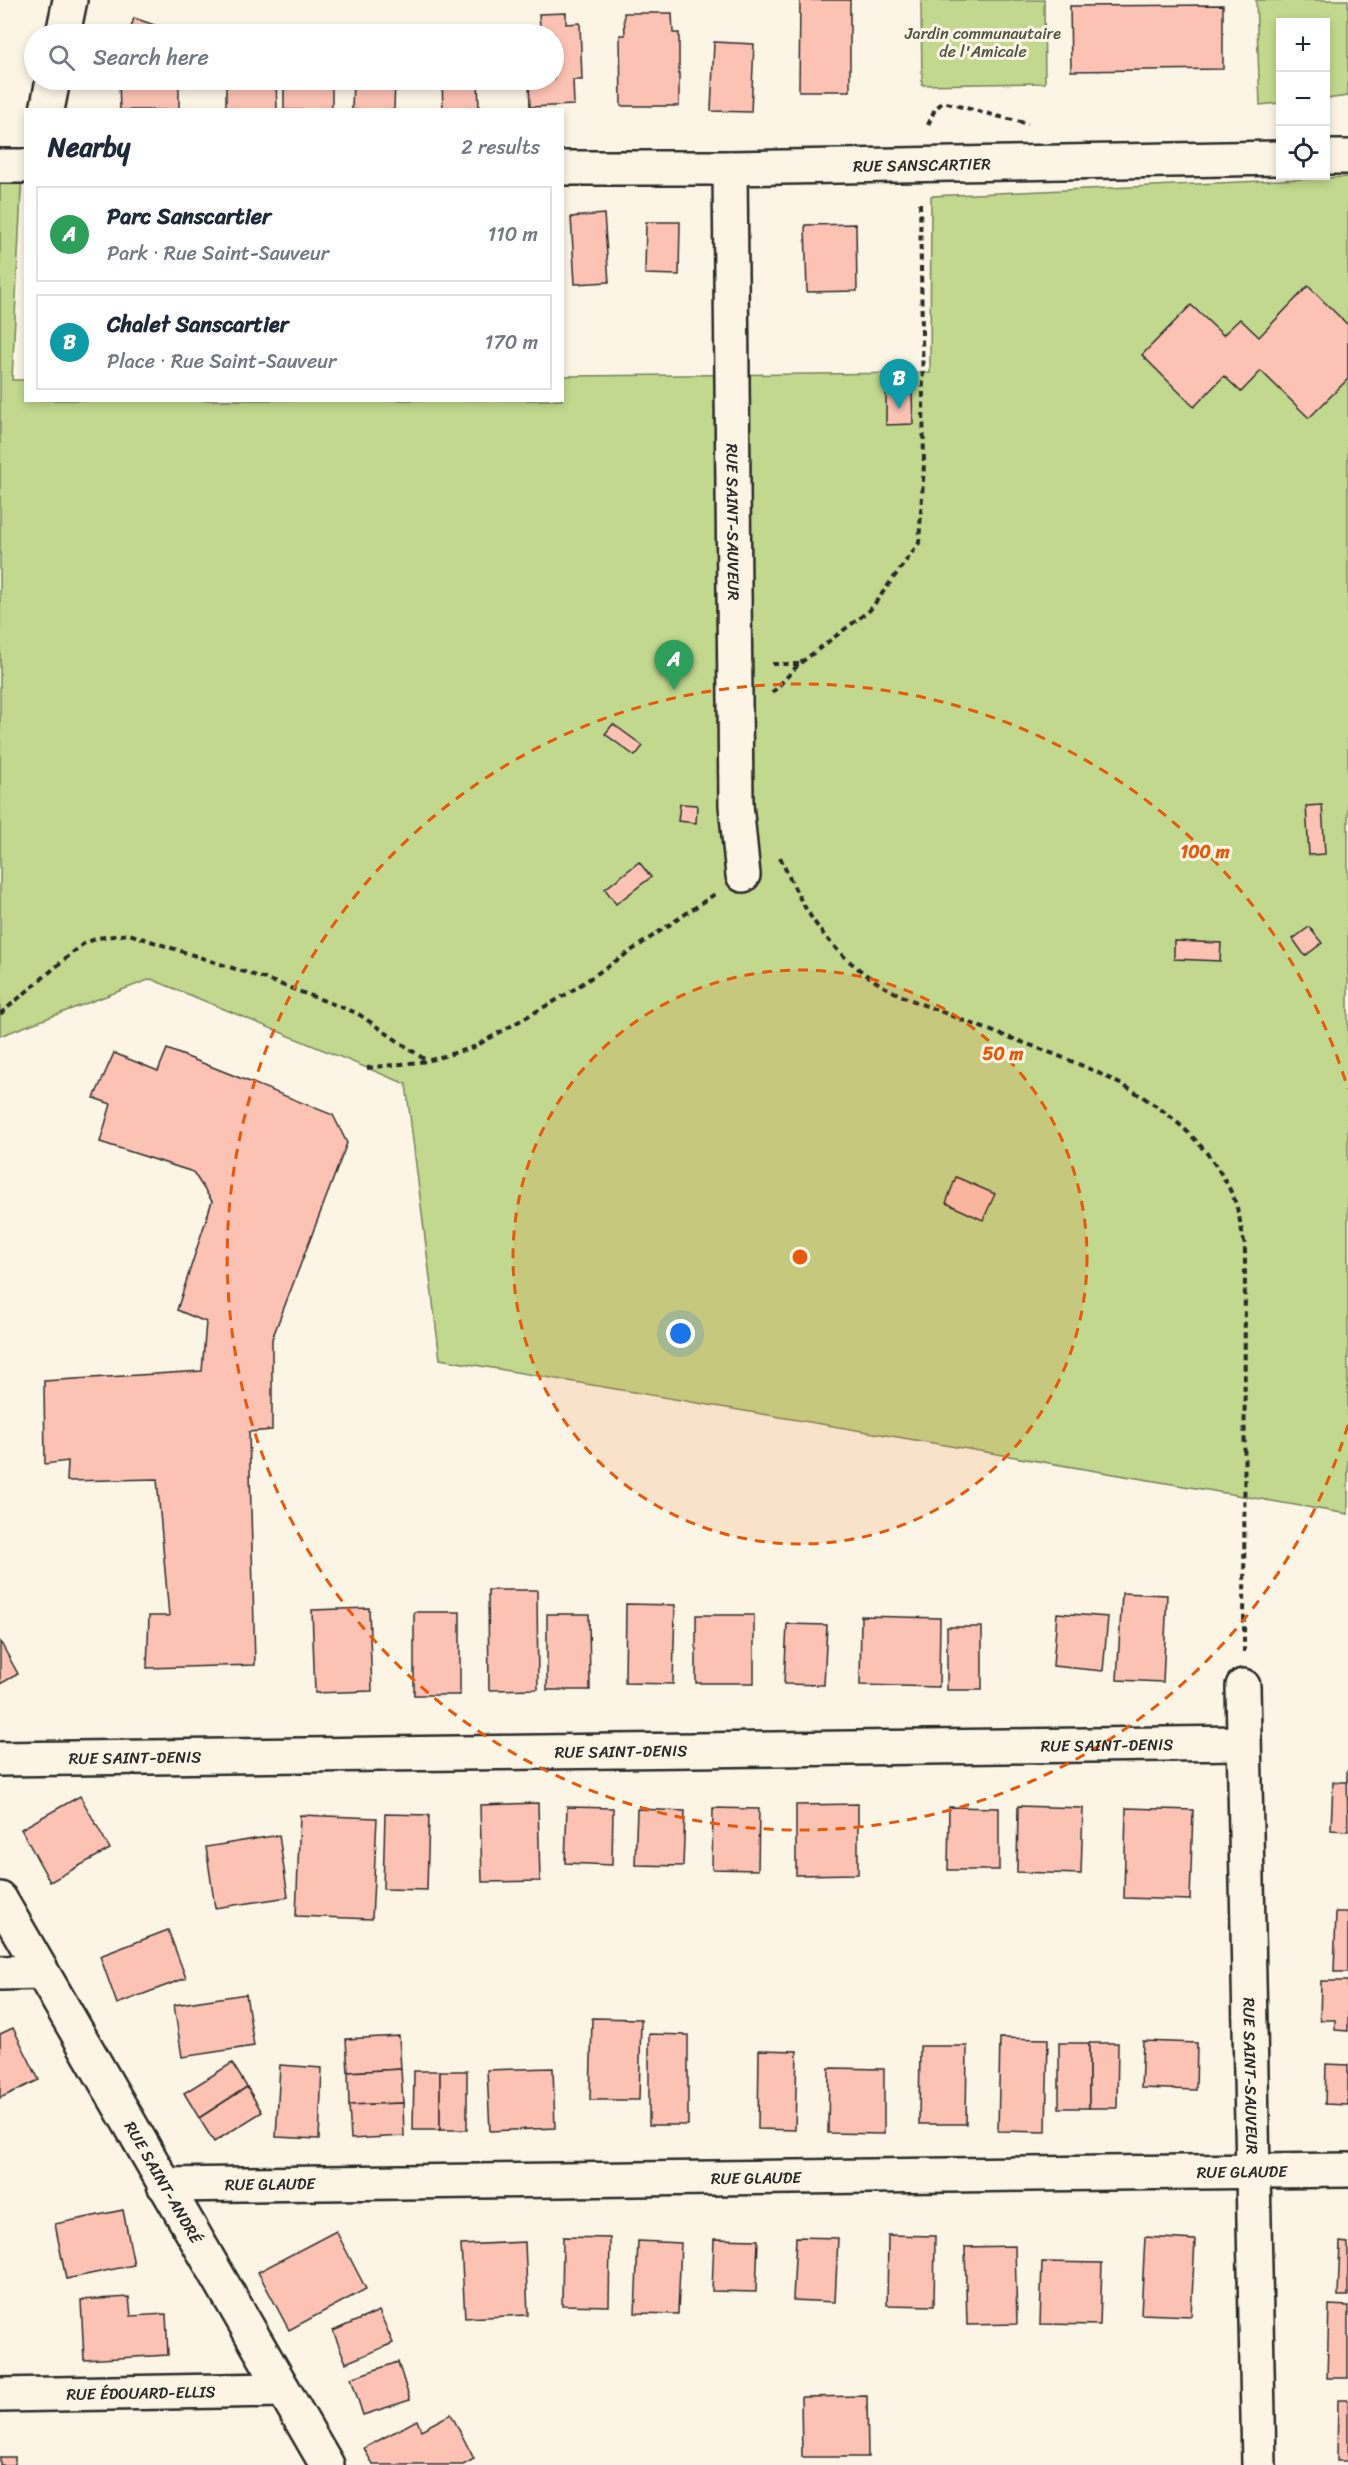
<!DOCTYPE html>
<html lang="en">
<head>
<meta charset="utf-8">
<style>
	body { margin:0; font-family:Sriracha,sans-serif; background:#f6f6f7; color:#1f2937 }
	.controls { position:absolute; right:18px; top:18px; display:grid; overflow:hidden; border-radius:0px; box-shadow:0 3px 9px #0003 }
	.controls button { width:54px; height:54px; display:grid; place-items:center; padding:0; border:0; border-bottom:2px solid #e0e1e3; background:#fff; color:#1f2937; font:30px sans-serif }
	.you { position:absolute; left:681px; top:1334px; width:21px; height:21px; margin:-15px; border:4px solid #fff; border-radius:50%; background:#1a73e8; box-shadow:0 0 0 9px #1a73e833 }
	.badge { display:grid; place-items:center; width:39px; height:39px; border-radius:50%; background:#0f766e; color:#fff; font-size:20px; font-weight:700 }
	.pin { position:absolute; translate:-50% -50px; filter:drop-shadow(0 2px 3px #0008) }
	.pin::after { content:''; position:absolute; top:32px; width:21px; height:18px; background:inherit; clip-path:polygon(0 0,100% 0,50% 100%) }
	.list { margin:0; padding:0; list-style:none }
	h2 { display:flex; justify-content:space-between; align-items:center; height:78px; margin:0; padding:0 24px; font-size:26px }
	h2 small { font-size:20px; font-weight:400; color:#747a83 }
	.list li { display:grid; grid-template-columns:39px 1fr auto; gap:18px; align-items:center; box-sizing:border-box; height:96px; margin:0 12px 12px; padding:0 12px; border:2px solid #e0e1e3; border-radius:0px }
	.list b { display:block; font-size:22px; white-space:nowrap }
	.list p { margin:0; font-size:20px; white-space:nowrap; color:#747a83 }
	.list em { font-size:20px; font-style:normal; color:#747a83 }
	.icon { flex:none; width:33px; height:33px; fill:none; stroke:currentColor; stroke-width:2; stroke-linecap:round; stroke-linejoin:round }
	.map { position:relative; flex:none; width:1348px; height:2465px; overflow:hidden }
	.search { position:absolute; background:#fff; box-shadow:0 3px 9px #0003; left:24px; top:24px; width:540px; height:66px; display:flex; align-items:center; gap:15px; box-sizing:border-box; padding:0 21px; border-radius:33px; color:#747a83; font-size:22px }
	.panel { position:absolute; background:#fff; box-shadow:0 3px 9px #0003; left:24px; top:108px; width:540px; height:294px; border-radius:0px }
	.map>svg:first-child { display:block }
	.green { fill:#c1d88e; stroke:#76825c; stroke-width:1.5 }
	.building { fill:#fcc2b3; stroke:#2b2b2b; stroke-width:1.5 }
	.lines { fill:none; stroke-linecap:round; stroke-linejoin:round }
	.minor-casing { stroke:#2b2b2b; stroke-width:38 }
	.path { stroke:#2b2b2b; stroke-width:4; stroke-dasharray:6 4.5; stroke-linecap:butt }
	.minor { stroke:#fcf5e5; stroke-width:33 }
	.ring { fill:none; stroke:#e8590c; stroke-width:3; stroke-dasharray:10 8 }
	.labels { text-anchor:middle; stroke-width:6; stroke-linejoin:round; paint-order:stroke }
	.park-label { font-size:16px; fill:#505644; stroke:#fcf5e5 }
	.street-label { font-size:16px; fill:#2b2b2b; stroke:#fcf5e5 }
	.centre { fill:#e8590c; stroke:#fcf5e5; stroke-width:3 }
	.ring-label { font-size:18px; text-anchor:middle; font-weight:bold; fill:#e8590c; stroke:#fcf5e5; stroke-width:6; stroke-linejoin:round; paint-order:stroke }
</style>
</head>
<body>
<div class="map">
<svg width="1348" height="2465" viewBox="0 0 1348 2465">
	<rect width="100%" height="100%" fill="#fcf5e5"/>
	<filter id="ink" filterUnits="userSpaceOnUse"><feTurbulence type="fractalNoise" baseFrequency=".0167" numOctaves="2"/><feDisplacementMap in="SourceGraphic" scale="12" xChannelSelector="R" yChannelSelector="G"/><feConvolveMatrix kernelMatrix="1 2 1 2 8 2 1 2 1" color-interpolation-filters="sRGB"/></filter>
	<g filter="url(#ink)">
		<g class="green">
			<path d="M 921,0 L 1044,0 L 1045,83 L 922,85 Z"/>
			<path d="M 1256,0 L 1348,0 L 1348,96 L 1326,99 L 1326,22 L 1280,22 L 1280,103 L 1260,105 Z"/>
			<path d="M 22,172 L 12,380 L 25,380 L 26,400 L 562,400 L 563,376 L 930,373 L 931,196 L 1348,177 L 1348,1514 L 440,1359 L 406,1084 L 151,979 L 0,1036 L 0,173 Z"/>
		</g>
		<g class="building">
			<path d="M 800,0 L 850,0 L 850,91 L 799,91 Z"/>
			<path d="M 1223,5 L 1223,69 L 1071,71 L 1070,6 Z"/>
			<path d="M 566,13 L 566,24 L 580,23 L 582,80 L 573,80 L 574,105 L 530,107 L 529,80 L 554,80 L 554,34 L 527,34 L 527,27 L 540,26 L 539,14 Z"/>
			<path d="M 624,13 L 672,13 L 673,33 L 679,33 L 679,106 L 621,106 L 620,35 L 625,35 Z"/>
			<path d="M 134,18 L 178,33 L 178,34 L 129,34 Z"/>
			<path d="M 714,42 L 754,44 L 751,112 L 711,111 Z"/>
			<path d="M 119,80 L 179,80 L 179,110 L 120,110 Z"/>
			<path d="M 226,80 L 276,80 L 277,110 L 226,110 Z"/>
			<rect x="284" y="80" width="48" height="30"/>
			<path d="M 353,80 L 395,80 L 394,110 L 352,110 Z"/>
			<path d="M 442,80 L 478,80 L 479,110 L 443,110 Z"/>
			<path d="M 604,214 L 609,282 L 575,284 L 571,217 Z"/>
			<path d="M 646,222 L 680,222 L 679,275 L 645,274 Z"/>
			<path d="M 856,224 L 857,291 L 807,292 L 805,225 Z"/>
			<path d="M 1308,286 L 1348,325 L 1348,379 L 1309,418 L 1261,371 L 1241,392 L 1224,376 L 1194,407 L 1142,355 L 1191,305 L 1223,335 L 1240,319 L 1259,337 Z"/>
			<path d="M 912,393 L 913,424 L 886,425 L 886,394 Z"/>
			<path d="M 613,724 L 643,746 L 635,756 L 605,734 Z"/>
			<path d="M 680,804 L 697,805 L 696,823 L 678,821 Z"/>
			<path d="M 1322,805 L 1325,854 L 1309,855 L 1306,806 Z"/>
			<path d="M 639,862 L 651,877 L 616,904 L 605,889 Z"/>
			<path d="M 1309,927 L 1322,943 L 1305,956 L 1293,939 Z"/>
			<path d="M 1174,941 L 1221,943 L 1220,961 L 1174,959 Z"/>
			<path d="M 167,1049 L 333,1115 L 347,1143 L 272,1339 L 272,1430 L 249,1432 L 255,1665 L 147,1668 L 149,1616 L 169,1616 L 157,1479 L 67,1481 L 68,1461 L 45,1464 L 44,1381 L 202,1371 L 206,1322 L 177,1310 L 212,1201 L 193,1172 L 100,1142 L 111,1104 L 94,1098 L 114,1053 L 158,1071 Z"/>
			<path d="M 956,1177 L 995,1194 L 983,1220 L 946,1203 Z"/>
			<path d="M 488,1590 L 537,1590 L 538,1689 L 489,1690 Z"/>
			<path d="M 1122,1593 L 1167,1595 L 1163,1682 L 1117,1680 Z"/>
			<path d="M 626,1604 L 675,1605 L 673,1684 L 625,1683 Z"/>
			<path d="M 369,1608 L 372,1691 L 315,1693 L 312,1610 Z"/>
			<rect x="414" y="1612" width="46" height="83"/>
			<path d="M 1057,1613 L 1108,1617 L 1103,1671 L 1053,1666 Z"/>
			<path d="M 547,1614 L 589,1614 L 590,1690 L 547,1690 Z"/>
			<rect x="696" y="1615" width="58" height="68"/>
			<path d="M 861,1616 L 940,1618 L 939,1687 L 860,1685 Z"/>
			<path d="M 787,1624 L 827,1625 L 824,1685 L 784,1684 Z"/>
			<rect x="947" y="1627" width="35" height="63"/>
			<path d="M 0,1641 L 18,1674 L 0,1684 Z"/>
			<path d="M 1347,1770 L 1348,1831 L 1331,1830 L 1333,1782 L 1347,1782 Z"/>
			<path d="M 80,1796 L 110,1849 L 50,1882 L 21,1829 Z"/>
			<path d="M 538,1803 L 540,1881 L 482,1882 L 480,1805 Z"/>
			<path d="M 858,1804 L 858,1874 L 796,1875 L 796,1805 Z"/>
			<path d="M 1018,1806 L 1083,1808 L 1081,1874 L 1017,1872 Z"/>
			<path d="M 567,1807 L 613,1808 L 612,1865 L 565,1863 Z"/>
			<path d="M 949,1807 L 999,1808 L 999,1870 L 948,1870 Z"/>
			<path d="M 713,1808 L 759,1809 L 758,1870 L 712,1869 Z"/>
			<path d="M 1126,1808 L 1193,1810 L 1190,1900 L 1124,1898 Z"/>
			<path d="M 637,1809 L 685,1811 L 683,1866 L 635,1865 Z"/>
			<path d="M 385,1814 L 429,1815 L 427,1890 L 383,1889 Z"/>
			<path d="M 300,1815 L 377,1818 L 372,1919 L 296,1916 Z"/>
			<path d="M 279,1835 L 288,1897 L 215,1908 L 206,1847 Z"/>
			<path d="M 1336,1912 L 1348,1912 L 1348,1972 L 1334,1972 Z"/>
			<path d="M 168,1930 L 186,1978 L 117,2004 L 100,1956 Z"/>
			<path d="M 1321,1981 L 1348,1981 L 1348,2031 L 1335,2030 L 1335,2020 L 1320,2020 Z"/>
			<path d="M 246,1994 L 254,2046 L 182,2057 L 174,2005 Z"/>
			<path d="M 592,2018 L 641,2019 L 639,2100 L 590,2100 Z"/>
			<path d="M 13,2028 L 39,2080 L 0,2098 L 0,2034 Z"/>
			<path d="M 649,2034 L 688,2035 L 688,2125 L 649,2125 Z"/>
			<path d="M 399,2036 L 401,2069 L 348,2072 L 346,2039 Z"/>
			<path d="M 1000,2038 L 1048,2039 L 1046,2132 L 998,2131 Z"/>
			<path d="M 1143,2041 L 1197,2043 L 1196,2090 L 1141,2088 Z"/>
			<rect x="1059" y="2043" width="30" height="65"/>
			<path d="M 1089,2043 L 1118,2043 L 1117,2108 L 1089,2108 Z"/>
			<path d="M 920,2046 L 967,2046 L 966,2124 L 919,2124 Z"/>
			<path d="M 759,2050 L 797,2051 L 795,2130 L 758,2129 Z"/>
			<path d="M 232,2063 L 247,2087 L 199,2118 L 184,2093 Z"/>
			<path d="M 1326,2064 L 1348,2065 L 1348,2105 L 1325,2104 Z"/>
			<path d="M 280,2065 L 322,2068 L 319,2139 L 276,2137 Z"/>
			<path d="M 553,2068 L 555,2128 L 490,2131 L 487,2070 Z"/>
			<path d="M 829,2068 L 884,2069 L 884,2134 L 828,2133 Z"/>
			<path d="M 401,2069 L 403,2103 L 349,2105 L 348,2072 Z"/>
			<path d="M 414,2071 L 440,2071 L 440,2130 L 413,2130 Z"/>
			<rect x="440" y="2071" width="27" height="59"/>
			<path d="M 247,2087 L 262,2112 L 214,2142 L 199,2118 Z"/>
			<path d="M 403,2103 L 404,2136 L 351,2139 L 349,2105 Z"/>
			<path d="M 123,2210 L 134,2265 L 66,2279 L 55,2224 Z"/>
			<path d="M 336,2231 L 366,2289 L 289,2330 L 258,2272 Z"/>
			<path d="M 888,2235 L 935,2236 L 934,2306 L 887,2305 Z"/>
			<path d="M 563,2237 L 610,2238 L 609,2306 L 562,2305 Z"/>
			<path d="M 796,2237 L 838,2238 L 835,2302 L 793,2300 Z"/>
			<path d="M 1145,2237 L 1195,2240 L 1191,2316 L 1141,2314 Z"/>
			<path d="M 714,2239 L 758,2240 L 756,2292 L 712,2291 Z"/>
			<path d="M 638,2241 L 681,2243 L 678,2314 L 635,2313 Z"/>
			<path d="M 525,2242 L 528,2315 L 465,2318 L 461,2245 Z"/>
			<path d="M 1340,2242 L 1348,2243 L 1348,2296 L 1338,2296 Z"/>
			<path d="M 1015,2246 L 1017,2324 L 967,2325 L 965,2247 Z"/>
			<path d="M 1042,2262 L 1102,2263 L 1100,2325 L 1040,2324 Z"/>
			<path d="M 129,2297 L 131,2316 L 166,2314 L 168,2355 L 84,2360 L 81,2300 Z"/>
			<path d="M 1329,2305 L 1348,2306 L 1348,2378 L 1327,2378 Z"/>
			<path d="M 379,2311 L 393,2343 L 346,2363 L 333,2331 Z"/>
			<path d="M 398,2362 L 410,2400 L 363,2415 L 351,2378 Z"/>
			<path d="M 867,2396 L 868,2457 L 802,2457 L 801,2397 Z"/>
			<path d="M 1338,2400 L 1348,2400 L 1348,2461 L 1337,2461 Z"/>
			<path d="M 451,2414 L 474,2459 L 463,2465 L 373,2465 L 364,2448 L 417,2420 L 421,2430 Z"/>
			<rect x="0" y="2457" width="15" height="8"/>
		</g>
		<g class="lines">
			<g class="minor-casing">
				<g id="minor">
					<path d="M 63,34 L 70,0"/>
					<path d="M 47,110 L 53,80"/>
					<path d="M 1326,157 L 1348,157"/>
					<path d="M 0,166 L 26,166"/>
					<path id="s1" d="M 562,168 L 730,168 L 1280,158"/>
					<path id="s2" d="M 730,168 L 736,805 L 743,875"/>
					<path id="s3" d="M 1243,1686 L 1259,2465"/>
					<path id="s4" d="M 0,1759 L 1243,1743"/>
					<path id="s5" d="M 0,1899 L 327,2465"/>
					<path d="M 0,1973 L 41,1972"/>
					<path id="s6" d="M 164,2185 L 1348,2170"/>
					<path id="s7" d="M 0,2395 L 283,2390"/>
				</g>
			</g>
			<g class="path">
				<path d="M 928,125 L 935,109 L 943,102 L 1028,124"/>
				<path d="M 772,664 L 799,664"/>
				<path d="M 772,693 L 799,664 L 870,610 L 919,543 L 924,465 L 920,201"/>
				<path d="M 780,857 C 804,911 824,946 875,981 C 899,997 930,1007 957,1018 C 1059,1058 1181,1086 1232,1194 C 1239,1209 1241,1229 1245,1246 L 1244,1652"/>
				<path d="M 0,1014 L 83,944 L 98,938 L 129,934 L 266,979 L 357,1013 L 427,1061"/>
				<path d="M 367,1068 L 427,1061 L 474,1047 L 567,994 L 715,894"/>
			</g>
			<use href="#minor" class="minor"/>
		</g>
	</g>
	<circle cx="800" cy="1257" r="287" fill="#e8590c" fill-opacity=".12"/>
	<g class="ring">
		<circle cx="800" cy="1257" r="287"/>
		<path d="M1348 1425A573 573 0 1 1 1348 1089"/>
	</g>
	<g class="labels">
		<g class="park-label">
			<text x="983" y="39">Jardin communautaire<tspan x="983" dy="18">de l'Amicale</tspan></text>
		</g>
		<g class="street-label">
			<text dy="6" stroke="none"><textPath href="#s1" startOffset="360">RUE SANSCARTIER</textPath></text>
			<text dy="6" stroke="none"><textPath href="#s2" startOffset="354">RUE SAINT-SAUVEUR</textPath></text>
			<text dy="6" stroke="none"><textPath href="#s4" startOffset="1107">RUE SAINT-DENIS</textPath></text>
			<text dy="6" stroke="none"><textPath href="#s4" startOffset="621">RUE SAINT-DENIS</textPath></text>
			<text dy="6" stroke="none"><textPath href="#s4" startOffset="135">RUE SAINT-DENIS</textPath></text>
			<text dy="6" stroke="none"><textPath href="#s3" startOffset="390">RUE SAINT-SAUVEUR</textPath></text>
			<text dy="6" stroke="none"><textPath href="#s6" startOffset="1078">RUE GLAUDE</textPath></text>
			<text dy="6" stroke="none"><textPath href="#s6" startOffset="592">RUE GLAUDE</textPath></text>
			<text dy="6" stroke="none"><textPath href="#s5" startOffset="327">RUE SAINT-ANDRÉ</textPath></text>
			<text dy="6" stroke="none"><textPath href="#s6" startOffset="106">RUE GLAUDE</textPath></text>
			<text dy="6" stroke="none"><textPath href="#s7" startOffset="141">RUE ÉDOUARD-ELLIS</textPath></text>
		</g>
	</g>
	<circle cx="800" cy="1257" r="9" class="centre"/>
	<g class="ring-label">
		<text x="1205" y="858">100 m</text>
		<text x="1003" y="1060">50 m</text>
	</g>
</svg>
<div class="controls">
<button>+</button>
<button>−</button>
<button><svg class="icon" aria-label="locate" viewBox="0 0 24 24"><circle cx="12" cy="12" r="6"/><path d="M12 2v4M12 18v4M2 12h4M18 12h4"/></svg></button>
</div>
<div class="you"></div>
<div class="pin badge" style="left:674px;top:690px;background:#2e9e5b">A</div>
<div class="pin badge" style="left:899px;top:409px;background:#0f9aa8">B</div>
<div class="search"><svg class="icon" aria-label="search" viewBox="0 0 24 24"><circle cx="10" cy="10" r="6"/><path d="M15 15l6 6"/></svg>Search here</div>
<section class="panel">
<h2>Nearby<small>2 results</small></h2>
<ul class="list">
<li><span class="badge" style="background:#2e9e5b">A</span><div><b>Parc Sanscartier</b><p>Park · Rue Saint-Sauveur</p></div><em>110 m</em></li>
<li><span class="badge" style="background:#0f9aa8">B</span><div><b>Chalet Sanscartier</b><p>Place · Rue Saint-Sauveur</p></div><em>170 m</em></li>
</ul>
</section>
</div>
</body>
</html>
